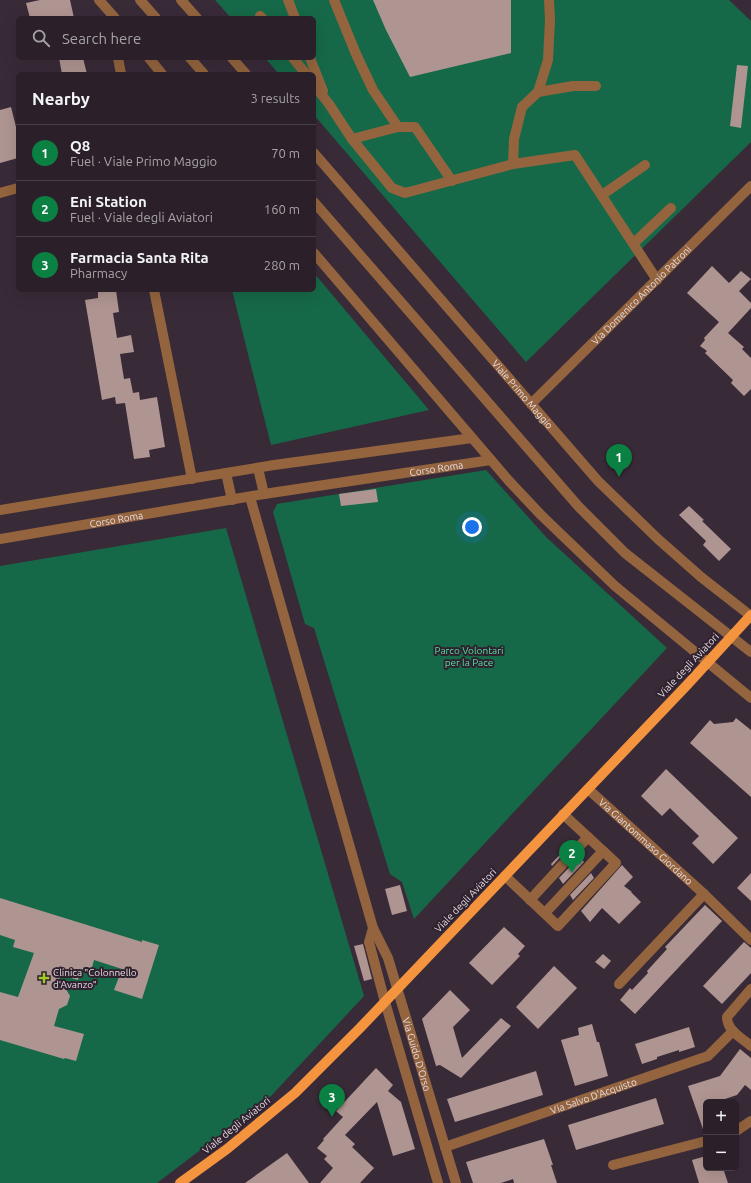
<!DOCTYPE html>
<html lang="en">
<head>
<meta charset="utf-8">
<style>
	body { margin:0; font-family:Ubuntu,sans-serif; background:#332832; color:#f1f3f6 }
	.controls { position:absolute; right:12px; bottom:12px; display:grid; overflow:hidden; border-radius:6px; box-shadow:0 4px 16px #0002 }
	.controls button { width:36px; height:36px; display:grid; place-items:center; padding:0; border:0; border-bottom:1px solid #473e47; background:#2b202a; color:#f1f3f6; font:20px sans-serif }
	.you { position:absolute; left:472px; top:527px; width:14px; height:14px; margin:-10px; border:3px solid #fff; border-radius:50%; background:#1a73e8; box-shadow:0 0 0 6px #1a73e833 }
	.badge { display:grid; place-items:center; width:26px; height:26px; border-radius:50%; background:#0b8043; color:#fff; font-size:13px; font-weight:700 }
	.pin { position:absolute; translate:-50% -33px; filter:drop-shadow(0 1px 2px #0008) }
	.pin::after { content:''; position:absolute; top:21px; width:14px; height:12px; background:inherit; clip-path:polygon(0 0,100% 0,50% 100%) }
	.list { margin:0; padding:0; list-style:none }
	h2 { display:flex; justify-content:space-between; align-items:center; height:52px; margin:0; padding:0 16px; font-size:17px }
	h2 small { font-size:13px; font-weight:400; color:#a6a3a8 }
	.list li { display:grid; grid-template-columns:26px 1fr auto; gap:12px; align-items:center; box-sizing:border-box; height:56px; padding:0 16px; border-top:1px solid #473e47 }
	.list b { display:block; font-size:15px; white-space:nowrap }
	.list p { margin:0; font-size:13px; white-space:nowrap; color:#a6a3a8 }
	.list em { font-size:13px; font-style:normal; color:#a6a3a8 }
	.icon { flex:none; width:22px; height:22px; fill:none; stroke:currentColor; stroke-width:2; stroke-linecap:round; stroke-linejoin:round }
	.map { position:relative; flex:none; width:751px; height:1183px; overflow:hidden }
	.search { position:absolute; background:#2b202a; box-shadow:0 4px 16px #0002; left:16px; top:16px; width:300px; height:44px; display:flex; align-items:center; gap:10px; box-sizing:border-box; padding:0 14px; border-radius:6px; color:#a6a3a8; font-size:15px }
	.panel { position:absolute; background:#2b202a; box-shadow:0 4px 16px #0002; left:16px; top:72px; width:300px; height:220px; border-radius:6px }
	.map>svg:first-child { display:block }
	.green { fill:#166948 }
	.building { fill:#af9591 }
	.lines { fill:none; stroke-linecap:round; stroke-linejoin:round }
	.minor { stroke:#93643e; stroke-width:10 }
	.major { stroke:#f5943e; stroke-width:10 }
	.poi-dot { fill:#a2c928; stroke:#2f212e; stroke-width:1.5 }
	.labels { text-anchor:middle; stroke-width:4; stroke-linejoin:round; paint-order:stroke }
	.street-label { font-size:10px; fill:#e5dbe4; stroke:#2f212e }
	.park-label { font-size:10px; fill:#56e2a6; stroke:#2f212e }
	.poi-label { font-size:10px; fill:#e5dbe4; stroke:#2f212e; text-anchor:start }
</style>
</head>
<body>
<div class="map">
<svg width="751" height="1183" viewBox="0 0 751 1183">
	<rect width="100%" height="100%" fill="#392a38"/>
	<g class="green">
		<path d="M 215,0 L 729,0 L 751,21 L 751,142 L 526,362 L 314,115 L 314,74 L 279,74 L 265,58 L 314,58 L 314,18 L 231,18 Z"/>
		<path d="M 314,273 L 429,410 L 271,445 L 232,290 L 314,290 Z"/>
		<path d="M 486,470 L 546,537 L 667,648 L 414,919 L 402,882 L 390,874 L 314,628 L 305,624 L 273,512 L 277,504 Z"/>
		<path d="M 226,528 L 364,996 L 271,1096 L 157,1183 L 0,1183 L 0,566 Z"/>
	</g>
	<g class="building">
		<path d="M 40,0 L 70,0 L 74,18 L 30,18 L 26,3 Z"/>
		<path d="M 373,0 L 511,0 L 511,53 L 410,77 L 386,30 Z"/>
		<path d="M 59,58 L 83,58 L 87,74 L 62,74 Z"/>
		<path d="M 737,65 L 748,66 L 741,128 L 730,126 Z"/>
		<path d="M 11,107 L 18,135 L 18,158 L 0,163 L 0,110 Z"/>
		<path d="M 712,266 L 729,283 L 741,271 L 751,279 L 739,291 L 751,303 L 751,308 L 728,333 L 744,347 L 742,349 L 751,358 L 751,389 L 744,396 L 731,383 L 733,380 L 705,353 L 707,351 L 700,346 L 705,340 L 704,338 L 719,322 L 687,293 Z"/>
		<path d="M 98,290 L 116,290 L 119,312 L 113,313 L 117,338 L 131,335 L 134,352 L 120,354 L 124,379 L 130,378 L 133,393 L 139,392 L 140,400 L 157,397 L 165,447 L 149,450 L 150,457 L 134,459 L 125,403 L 116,404 L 115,397 L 102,400 L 85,300 L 98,298 Z"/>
		<path d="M 376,489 L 378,502 L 341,506 L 339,494 Z"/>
		<path d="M 689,506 L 704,520 L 702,521 L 731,549 L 719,561 L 703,545 L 706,541 L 679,515 Z"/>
		<path d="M 736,718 L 751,730 L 751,797 L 690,743 L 710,720 L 714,724 L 733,722 Z"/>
		<path d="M 666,769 L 738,838 L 713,864 L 692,843 L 699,836 L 681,819 L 670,808 L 662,816 L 641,796 Z"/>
		<path d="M 572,842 L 573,844 L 552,866 L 551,864 Z"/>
		<path d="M 580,856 L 584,862 L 563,884 L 559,878 Z"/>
		<path d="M 622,865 L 633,877 L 624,886 L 632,892 L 631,892 L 641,902 L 619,924 L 602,908 L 590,922 L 581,911 Z"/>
		<path d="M 591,873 L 594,878 L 573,900 L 570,895 Z"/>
		<path d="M 751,873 L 751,901 L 737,888 Z"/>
		<path d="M 400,885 L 407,911 L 392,915 L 385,889 Z"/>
		<path d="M 0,898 L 142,942 L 142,940 L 159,945 L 142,999 L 114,990 L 122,969 L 94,960 L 91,971 L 81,969 L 78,980 L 57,974 L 70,996 L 67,1005 L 59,1009 L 54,1026 L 84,1034 L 76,1061 L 65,1058 L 64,1059 L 0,1040 L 0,992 L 18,997 L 34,953 L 13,947 L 15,940 L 0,935 Z"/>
		<path d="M 705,905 L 722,921 L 635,1014 L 620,1000 L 630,988 L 632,990 L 648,973 L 647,971 L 667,949 L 665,947 Z"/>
		<path d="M 504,927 L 525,946 L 518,954 L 520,956 L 492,985 L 469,963 Z"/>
		<path d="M 744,942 L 751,948 L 751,973 L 722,1004 L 703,986 Z"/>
		<path d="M 363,944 L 372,979 L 364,981 L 354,946 Z"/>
		<path d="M 603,954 L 611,961 L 604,969 L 595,962 Z"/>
		<path d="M 554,966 L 577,988 L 538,1029 L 516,1007 Z"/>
		<path d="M 450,990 L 470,1010 L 453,1027 L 462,1058 L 501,1018 L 511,1026 L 461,1078 L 440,1065 L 436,1066 L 422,1019 Z"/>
		<path d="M 592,1024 L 597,1042 L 599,1042 L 608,1076 L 575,1086 L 561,1040 L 579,1035 L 578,1028 Z"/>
		<path d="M 689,1027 L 695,1047 L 679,1052 L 679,1050 L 657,1057 L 657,1059 L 642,1064 L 635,1044 Z"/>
		<path d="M 740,1049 L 751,1058 L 751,1090 L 745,1085 L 737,1095 L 716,1102 L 706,1102 L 706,1132 L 704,1132 L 688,1086 L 720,1076 Z"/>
		<path d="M 376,1068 L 393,1085 L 388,1091 L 401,1102 L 415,1149 L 393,1156 L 377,1102 L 345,1135 L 355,1144 L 352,1147 L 374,1168 L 360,1183 L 320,1183 L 333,1168 L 324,1159 L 327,1156 L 317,1148 L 324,1140 L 323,1139 L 343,1117 L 336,1111 Z"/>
		<path d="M 536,1071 L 543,1095 L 455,1122 L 447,1099 Z"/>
		<path d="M 656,1098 L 664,1124 L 576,1150 L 568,1125 Z"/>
		<path d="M 544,1139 L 553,1165 L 551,1165 L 557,1183 L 514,1183 L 513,1179 L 501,1183 L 473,1183 L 466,1162 Z"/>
		<path d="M 287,1153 L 309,1183 L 245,1183 Z"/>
		<path d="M 706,1156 L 706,1168 L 723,1168 L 728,1183 L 699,1183 L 692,1160 Z"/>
	</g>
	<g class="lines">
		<g class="minor">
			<path d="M 99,0 L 115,18"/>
			<path d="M 140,0 L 156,18"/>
			<path d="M 181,0 L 197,18"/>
			<path d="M 288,0 L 295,18"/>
			<path d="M 334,0 L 356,54 L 373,90 L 398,127 L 415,127 L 452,181"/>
			<path d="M 260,16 L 262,18"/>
			<path d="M 118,58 L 121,74"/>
			<path d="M 149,58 L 162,74"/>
			<path d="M 190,58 L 204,74"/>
			<path d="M 232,58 L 246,74"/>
			<path d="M 293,58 L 306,74"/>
			<path d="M 310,58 L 323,91"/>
			<path d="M 314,85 L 329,104 L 352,139 L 392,188 L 405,193 L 513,164 L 575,155 L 657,280"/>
			<path d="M 538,92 L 573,86 L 596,86"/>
			<path d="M 352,139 L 398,127"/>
			<path id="s1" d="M 314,153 L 598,481 L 658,539 L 701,577 L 751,616"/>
			<path d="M 513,164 L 514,139 L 522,107 L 538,92 L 548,60 L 550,20 L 549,0"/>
			<path d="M 0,193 L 18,188"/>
			<path d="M 602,195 L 645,165"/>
			<path d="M 314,202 L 579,507 L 625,553 L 751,652"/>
			<path d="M 634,243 L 671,208"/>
			<path d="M 314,253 L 509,481 L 541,515 L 615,586 L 751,698"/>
			<path d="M 154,290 L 192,479"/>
			<path id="s2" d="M 531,404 L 751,186"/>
			<path d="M 258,468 L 264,494"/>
			<path d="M 226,473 L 232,500"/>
			<path d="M 250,497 L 373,928 L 369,942 L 385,1002 L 438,1183"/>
			<path d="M 0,510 L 274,465 L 472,438"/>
			<path id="s3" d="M 0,539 L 264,494 L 491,460"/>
			<path id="s4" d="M 588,789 L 704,894 L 751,940"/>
			<path d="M 505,876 L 558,926 L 616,863 L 563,814"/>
			<path d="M 530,900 L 588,837"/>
			<path d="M 545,913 L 603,851"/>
			<path id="s5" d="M 373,928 L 388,958 L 456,1183"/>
			<path d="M 619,984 L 704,894"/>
			<path d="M 751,989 L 727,1017 C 727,1031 742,1038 751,1046"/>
			<path d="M 736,1131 L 751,1121"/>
			<path id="s6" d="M 445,1147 L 708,1056 L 733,1031"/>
			<path d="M 613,1165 L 706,1141"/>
		</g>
		<path class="major" d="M 180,1183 L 227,1149 L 295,1093 L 360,1028 L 687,685 L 751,615"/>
	</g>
	<path class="poi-dot" d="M42 972h4v4h4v4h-4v4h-4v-4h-4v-4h4z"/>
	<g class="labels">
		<g class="street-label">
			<text dy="4" stroke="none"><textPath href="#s2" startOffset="155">Via Domenico Antonio Patroni</textPath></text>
			<text dy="4" stroke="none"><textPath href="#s1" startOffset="319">Viale Primo Maggio</textPath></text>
			<text dy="4" stroke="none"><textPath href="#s3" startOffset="442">Corso Roma</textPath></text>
			<text dy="4" stroke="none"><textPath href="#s3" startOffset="118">Corso Roma</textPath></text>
			<text transform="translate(688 665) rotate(-47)" y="4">Viale degli Aviatori</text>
			<text dy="4" stroke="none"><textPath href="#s4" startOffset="78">Via Giantommaso Giordano</textPath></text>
			<text transform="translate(465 900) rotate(-46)" y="4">Viale degli Aviatori</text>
			<text dy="4" stroke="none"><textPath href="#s5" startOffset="134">Via Guido D'Orso</textPath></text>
			<text dy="4" stroke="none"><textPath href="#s6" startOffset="157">Via Salvo D'Acquisto</textPath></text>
			<text transform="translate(236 1125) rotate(-39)" y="4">Viale degli Aviatori</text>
		</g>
		<g class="park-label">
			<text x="469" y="654">Parco Volontari<tspan x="469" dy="12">per la Pace</tspan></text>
		</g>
		<g class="poi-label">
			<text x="53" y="976">Clinica "Colonnello<tspan x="53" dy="12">d'Avanzo"</tspan></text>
		</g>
	</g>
</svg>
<div class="controls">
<button>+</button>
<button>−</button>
</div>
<div class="you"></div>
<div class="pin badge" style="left:619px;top:477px">1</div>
<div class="pin badge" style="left:572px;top:873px">2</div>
<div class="pin badge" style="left:332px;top:1117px">3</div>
<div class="search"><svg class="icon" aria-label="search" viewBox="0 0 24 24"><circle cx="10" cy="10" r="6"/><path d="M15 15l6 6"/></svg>Search here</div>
<section class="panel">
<h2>Nearby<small>3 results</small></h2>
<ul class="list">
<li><span class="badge">1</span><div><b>Q8</b><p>Fuel · Viale Primo Maggio</p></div><em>70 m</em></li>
<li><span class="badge">2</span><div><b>Eni Station</b><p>Fuel · Viale degli Aviatori</p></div><em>160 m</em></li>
<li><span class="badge">3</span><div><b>Farmacia Santa Rita</b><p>Pharmacy</p></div><em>280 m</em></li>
</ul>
</section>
</div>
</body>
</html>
